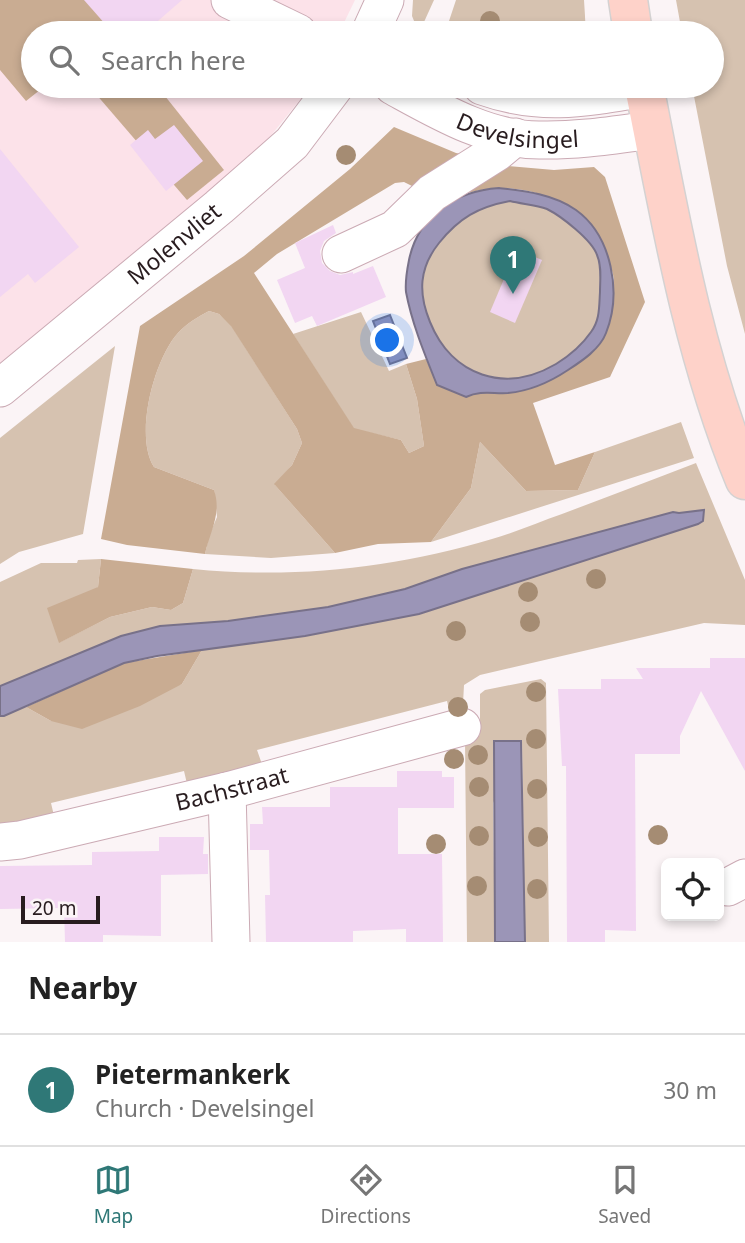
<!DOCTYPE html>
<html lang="en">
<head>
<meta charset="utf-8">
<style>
	body { margin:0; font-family:"Noto Sans",sans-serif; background:#f6f6f6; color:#222 }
	.controls { position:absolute; right:21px; bottom:21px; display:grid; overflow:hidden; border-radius:10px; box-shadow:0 4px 10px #0003 }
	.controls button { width:63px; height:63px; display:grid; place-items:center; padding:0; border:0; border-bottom:2px solid #e0e0e0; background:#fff; color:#222; font:35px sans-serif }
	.scale { position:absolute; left:21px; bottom:18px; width:79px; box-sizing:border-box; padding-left:7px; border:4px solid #281c1f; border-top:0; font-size:19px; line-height:24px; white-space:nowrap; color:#281c1f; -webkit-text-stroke:5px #fbf4f6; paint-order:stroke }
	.you { position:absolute; left:388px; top:341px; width:24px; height:24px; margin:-18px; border:5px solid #fff; border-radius:50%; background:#1a73e8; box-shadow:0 0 0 10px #1a73e833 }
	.badge { display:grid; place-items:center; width:46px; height:46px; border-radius:50%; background:#2f7877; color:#fff; font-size:23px; font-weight:700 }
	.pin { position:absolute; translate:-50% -58px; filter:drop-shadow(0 2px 4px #0008) }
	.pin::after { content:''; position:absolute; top:37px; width:24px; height:21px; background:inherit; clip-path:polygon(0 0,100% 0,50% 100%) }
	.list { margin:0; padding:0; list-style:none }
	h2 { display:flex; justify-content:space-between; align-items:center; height:91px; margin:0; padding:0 28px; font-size:30px }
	h2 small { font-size:23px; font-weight:400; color:#767676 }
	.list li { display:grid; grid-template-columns:46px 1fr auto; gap:21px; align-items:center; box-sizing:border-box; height:112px; padding:0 28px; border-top:2px solid #e0e0e0 }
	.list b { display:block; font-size:26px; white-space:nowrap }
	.list p { margin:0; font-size:23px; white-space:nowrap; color:#767676 }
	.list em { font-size:23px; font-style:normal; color:#767676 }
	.icon { flex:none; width:38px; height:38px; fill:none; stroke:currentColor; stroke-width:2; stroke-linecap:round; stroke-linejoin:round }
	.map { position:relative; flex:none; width:745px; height:942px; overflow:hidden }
	.search { position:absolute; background:#fff; box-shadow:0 4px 10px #0003; left:21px; right:21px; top:21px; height:77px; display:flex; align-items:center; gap:18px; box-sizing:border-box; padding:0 24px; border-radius:38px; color:#767676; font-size:26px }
	.sheet { height:203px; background:#fff }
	nav { display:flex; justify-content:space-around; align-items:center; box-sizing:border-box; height:98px; border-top:2px solid #e0e0e0; background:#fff; font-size:19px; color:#767676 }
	nav a { display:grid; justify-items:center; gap:4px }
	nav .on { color:#2f7877 }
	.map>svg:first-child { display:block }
	.built { fill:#fce2e9 }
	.green { fill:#d6c2b0 }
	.forest { fill:#c9ac92 }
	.water { fill:#9b95b7; stroke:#787189; stroke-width:2; fill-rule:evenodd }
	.building { fill:#f2d6f2 }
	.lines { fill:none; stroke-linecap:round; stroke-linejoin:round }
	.minor-casing { stroke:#cbaab4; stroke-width:39 }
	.major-casing { stroke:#d4d2d2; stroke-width:41 }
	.minor { stroke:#fff; stroke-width:37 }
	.major { stroke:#fed2c9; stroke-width:38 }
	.tree { fill:#a58c73 }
	.labels { text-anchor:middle; stroke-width:7; stroke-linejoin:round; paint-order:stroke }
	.street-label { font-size:23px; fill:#281c1f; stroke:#fbf4f6 }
</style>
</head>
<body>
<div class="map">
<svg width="745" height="942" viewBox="0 0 745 942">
	<rect width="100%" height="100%" fill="#fbf4f6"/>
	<path class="built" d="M 0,0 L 355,0 L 339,33 L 33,33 L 33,86 L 311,86 L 239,175 L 0,370 Z"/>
	<g class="green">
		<path d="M 413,0 L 434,0 L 419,33 L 412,16 Z"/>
		<path d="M 456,0 L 584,0 L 586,33 L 469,33 L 453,27 L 449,21 Z"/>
		<path d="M 676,0 L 745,0 L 745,334 L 727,266 L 692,86 L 712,86 L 712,33 L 682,33 Z"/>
		<path d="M 510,201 C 522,204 536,205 547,209 C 561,216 592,240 597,255 C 602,266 600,280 600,292 C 599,307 600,320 591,332 C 582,345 569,356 556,364 C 505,394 452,376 430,322 C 418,293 419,268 439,243 C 459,218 478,207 510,201 Z"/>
		<path d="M 209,311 L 219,314 L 231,325 L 297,429 L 302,443 L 292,465 L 275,485 L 335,553 L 271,558 L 205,554 L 209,536 L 217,517 L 214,490 L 154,467 C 134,436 154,359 178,333 C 187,323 198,317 209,311 Z"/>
		<path d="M 361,312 L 389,371 L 406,364 L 417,399 L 424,446 L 409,453 L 401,440 L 354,429 L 293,334 Z"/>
		<path d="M 115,346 L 83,534 L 19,552 L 0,564 L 0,438 Z"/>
		<path d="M 681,422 L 694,458 L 431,542 L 471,488 L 480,442 L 526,491 L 578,490 L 595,452 Z"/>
		<path d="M 696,463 L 745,580 L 745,625 L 704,623 L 480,675 L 464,685 L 462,723 L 451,719 L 447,701 L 257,750 L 263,767 L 188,788 L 184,771 L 51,803 L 55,820 L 0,830 L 0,716 L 26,707 L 51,721 L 182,684 L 202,650 L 305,636 L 419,614 L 698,524 L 703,510 L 679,513 L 673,512 L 462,569 L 405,589 L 328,607 L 228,621 L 160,626 L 121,636 L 0,686 L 0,582 L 41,563 L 77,563 L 78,560 L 101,559 L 98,587 L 60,642 L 110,617 L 152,607 L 171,610 L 183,603 L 193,569 C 295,579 395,568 492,539 C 516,532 539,522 562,514 C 607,497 652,480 696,463 Z"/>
		<path d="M 541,679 L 546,683 L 549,942 L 525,942 L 522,741 L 493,803 L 495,942 L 467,942 L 465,740 L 480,735 L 480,694 L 485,690 Z"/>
	</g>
	<g class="forest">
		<path d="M 0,0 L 87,0 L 114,33 L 33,33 L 33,86 L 45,86 L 26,101 L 0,70 Z"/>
		<path d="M 89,86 L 157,86 L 224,170 L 187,200 Z"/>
		<path d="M 394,127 L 456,153 L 480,158 L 414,187 L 404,182 L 395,183 L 277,254 L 254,273 L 354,428 L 401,440 L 409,453 L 424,446 L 417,399 L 406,364 L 426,359 L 437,385 L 476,392 L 507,393 L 596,349 C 600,333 614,295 614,281 C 614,272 607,259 604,251 C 589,207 540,187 496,188 C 480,189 464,194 449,198 L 496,165 L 554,170 L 594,167 L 605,177 L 645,302 L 610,377 L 533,403 L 555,465 L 595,452 L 578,490 L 526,491 L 480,442 L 471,488 L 431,542 L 378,544 L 335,553 L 274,484 L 292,465 L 302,443 L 297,429 L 231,326 L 219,314 L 209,311 C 198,317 187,323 178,333 C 154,359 134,436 154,467 L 214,490 C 222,514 210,531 205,554 L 127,545 L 101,539 L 140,326 L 244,256 L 350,169 Z"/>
		<path d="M 101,559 L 193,569 L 183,603 L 171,610 L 152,607 L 110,617 L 59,643 L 47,608 L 98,587 Z"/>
		<path d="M 202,650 L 182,684 L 140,706 L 82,729 L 51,721 L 26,707 L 124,663 Z"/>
	</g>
	<g class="water">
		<path d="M 499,188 C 525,191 553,194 576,210 C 612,236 622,293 606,333 C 600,349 582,361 568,370 C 550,382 530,391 508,393 C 493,394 481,390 466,397 L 437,385 C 425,355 412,324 406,292 C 405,282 407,270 409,260 C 418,216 455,191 499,188 ZM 510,201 C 522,204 536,205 547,209 C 561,216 592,240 597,255 C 602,266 600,280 600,292 C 599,307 600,320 591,332 C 582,345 569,356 556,364 C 505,394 452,376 430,322 C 418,293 419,268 439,243 C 459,218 478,207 510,201 Z"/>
		<path d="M 390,315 L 407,358 L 390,364 L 373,321 Z"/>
		<path d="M 704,510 L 703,521 L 698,524 L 419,614 L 305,636 L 157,656 L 124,663 L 4,716 L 0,716 L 0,686 L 121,636 L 160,626 L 228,621 L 328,607 L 405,589 L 462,569 L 673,512 L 679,513 Z"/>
		<path d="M 494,741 L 521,741 L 525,942 L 495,942 Z"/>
	</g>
	<g class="building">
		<path d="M 84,0 L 182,0 L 144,33 L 113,33 Z"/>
		<path d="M 174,125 L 203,161 L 166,191 L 130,145 L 148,130 L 155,139 Z"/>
		<path d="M 0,149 L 79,247 L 35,283 L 28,274 L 0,297 Z"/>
		<path d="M 333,225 L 336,233 L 324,241 L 320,251 L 322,263 L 330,271 L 340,275 L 353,272 L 353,274 L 373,266 L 386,297 L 317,326 L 312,316 L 295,323 L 277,280 L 305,268 L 295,243 Z"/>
		<path d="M 523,252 L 542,260 L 515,323 L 490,312 L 512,260 Z"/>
		<path d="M 710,658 L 745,658 L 745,771 L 701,691 L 680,736 L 680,754 L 635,754 L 636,931 L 605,930 L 605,942 L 567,942 L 566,766 L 562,766 L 558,689 L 601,689 L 601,679 L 643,679 L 636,668 L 710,668 Z"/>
		<path d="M 397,771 L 442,771 L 442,777 L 454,777 L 454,808 L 398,808 L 398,854 L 442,854 L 443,942 L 406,942 L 406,929 L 353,931 L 353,942 L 266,942 L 265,895 L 270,895 L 269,850 L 250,850 L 250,824 L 263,824 L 262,807 L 330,807 L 330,787 L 397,787 Z"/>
		<path d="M 159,837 L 204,837 L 203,854 L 208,854 L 208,874 L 161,875 L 161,936 L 103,935 L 103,942 L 65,942 L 64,908 L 0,909 L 0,866 L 92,865 L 92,852 L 159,851 Z"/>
	</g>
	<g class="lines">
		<g class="minor-casing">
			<g id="minor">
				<path d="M 230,0 L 298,33"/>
				<path d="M 370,33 L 385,0"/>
				<path id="s1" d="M 393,86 C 437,110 487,140 539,140 C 577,141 614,135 652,130"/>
				<path d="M 482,86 C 541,107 585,98 645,88"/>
				<path d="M 341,254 L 395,229 L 432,193 L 497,152 L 515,137"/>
				<path id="s2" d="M 0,388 L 219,207 L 292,143 L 335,86"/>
				<path d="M 227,791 L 231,942"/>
				<path id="s3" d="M 0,842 L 20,840 L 227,791 L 462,727"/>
				<path d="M 728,887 L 745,878"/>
			</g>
		</g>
		<g class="major-casing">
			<g id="major">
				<path d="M 628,0 L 633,33"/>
				<path d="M 644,86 C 670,218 693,354 745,480"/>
			</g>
		</g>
		<use href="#minor" class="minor"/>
		<use href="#major" class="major"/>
	</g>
	<g class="tree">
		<circle cx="490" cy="21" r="10"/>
		<circle cx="346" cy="155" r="10"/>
		<circle cx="596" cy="579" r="10"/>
		<circle cx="528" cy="592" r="10"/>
		<circle cx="530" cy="622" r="10"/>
		<circle cx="456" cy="631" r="10"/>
		<circle cx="536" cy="692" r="10"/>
		<circle cx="458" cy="707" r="10"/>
		<circle cx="536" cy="739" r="10"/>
		<circle cx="478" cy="755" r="10"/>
		<circle cx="454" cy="759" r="10"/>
		<circle cx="479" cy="787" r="10"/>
		<circle cx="537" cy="789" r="10"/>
		<circle cx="658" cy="835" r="10"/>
		<circle cx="479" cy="836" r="10"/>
		<circle cx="538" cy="837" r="10"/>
		<circle cx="436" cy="844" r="10"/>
		<circle cx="477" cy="886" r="10"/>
		<circle cx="537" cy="889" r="10"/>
	</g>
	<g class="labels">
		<g class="street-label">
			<text dy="8" stroke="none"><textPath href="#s1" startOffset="135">Develsingel</textPath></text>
			<text dy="8" stroke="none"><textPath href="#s2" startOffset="226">Molenvliet</textPath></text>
			<text dy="8" stroke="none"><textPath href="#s3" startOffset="238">Bachstraat</textPath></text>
		</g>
	</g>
</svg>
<div class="controls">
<button><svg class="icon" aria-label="locate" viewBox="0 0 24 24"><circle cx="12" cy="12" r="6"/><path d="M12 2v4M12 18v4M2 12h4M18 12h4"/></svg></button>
</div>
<div class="scale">20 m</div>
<div class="you"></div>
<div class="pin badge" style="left:513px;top:294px">1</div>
<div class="search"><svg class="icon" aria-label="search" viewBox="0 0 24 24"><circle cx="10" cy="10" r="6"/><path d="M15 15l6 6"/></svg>Search here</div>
</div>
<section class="sheet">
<h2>Nearby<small></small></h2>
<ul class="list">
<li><span class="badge">1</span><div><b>Pietermankerk</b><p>Church · Develsingel</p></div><em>30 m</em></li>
</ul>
</section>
<nav>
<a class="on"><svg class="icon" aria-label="map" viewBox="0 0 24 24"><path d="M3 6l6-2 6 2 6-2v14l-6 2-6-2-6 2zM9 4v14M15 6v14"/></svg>Map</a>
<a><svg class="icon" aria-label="directions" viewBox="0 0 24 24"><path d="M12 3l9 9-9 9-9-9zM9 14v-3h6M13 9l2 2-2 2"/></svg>Directions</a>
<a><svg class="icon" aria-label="saved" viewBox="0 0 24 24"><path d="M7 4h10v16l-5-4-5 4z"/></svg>Saved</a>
</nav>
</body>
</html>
